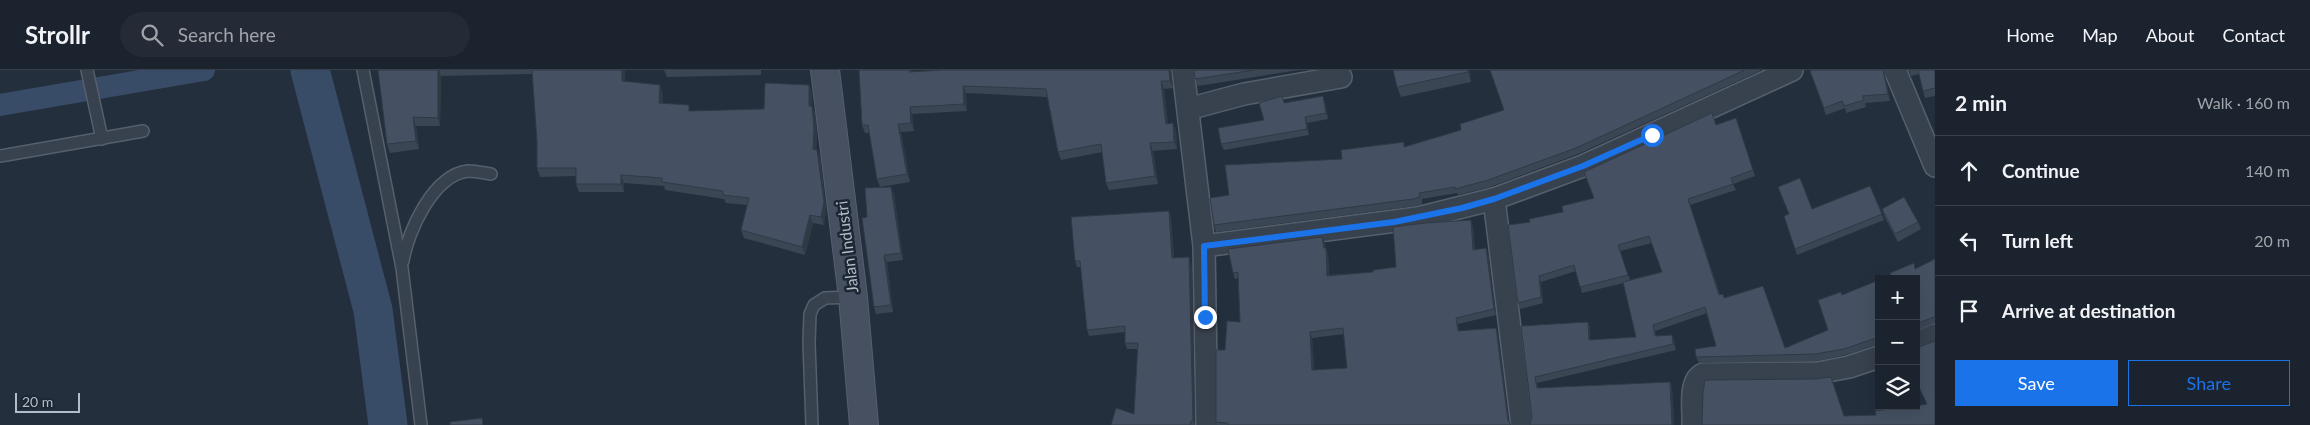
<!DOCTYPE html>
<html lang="en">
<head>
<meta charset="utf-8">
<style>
	body { margin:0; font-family:Lato,sans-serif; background:#242b36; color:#f1f3f6 }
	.controls { position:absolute; right:15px; bottom:15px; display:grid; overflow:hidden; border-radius:0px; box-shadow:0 5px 20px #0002 }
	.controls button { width:45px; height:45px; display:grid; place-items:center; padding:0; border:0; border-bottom:1px solid #39404a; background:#1b232e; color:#f1f3f6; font:25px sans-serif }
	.scale { position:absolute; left:15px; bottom:12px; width:65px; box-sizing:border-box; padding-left:5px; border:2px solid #b4bcc9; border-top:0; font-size:14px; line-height:18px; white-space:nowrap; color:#b4bcc9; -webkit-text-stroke:4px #1d2633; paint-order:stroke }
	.stop { position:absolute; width:15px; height:15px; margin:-11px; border:4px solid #1a73e8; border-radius:50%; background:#fff }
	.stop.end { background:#1a73e8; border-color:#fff; box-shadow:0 1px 5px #0008 }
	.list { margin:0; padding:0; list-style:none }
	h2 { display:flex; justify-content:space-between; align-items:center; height:65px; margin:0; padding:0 20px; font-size:21px }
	h2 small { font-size:16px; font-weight:400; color:#a0a4aa }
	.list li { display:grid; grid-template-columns:32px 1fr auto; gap:15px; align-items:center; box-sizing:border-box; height:70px; padding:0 20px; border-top:1px solid #39404a }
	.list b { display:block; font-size:19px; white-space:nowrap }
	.list em { font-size:16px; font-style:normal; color:#a0a4aa }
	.actions { display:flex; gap:10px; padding:15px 20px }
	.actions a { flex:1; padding:11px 0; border:1px solid #1a73e8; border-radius:0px; text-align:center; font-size:18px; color:#1a73e8 }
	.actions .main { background:#1a73e8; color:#fff }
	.icon { flex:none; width:28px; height:28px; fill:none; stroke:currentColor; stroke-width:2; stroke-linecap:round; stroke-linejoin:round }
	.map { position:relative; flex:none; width:1935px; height:355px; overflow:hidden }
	header { display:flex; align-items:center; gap:30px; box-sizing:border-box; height:70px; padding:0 25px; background:#1b232e; border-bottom:1px solid #39404a }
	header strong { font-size:24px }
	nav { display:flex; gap:28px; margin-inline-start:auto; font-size:18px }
	.search { width:350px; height:45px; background:#242b36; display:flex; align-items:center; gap:12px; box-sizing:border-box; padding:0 18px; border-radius:28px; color:#a0a4aa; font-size:19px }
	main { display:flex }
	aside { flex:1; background:#1b232e }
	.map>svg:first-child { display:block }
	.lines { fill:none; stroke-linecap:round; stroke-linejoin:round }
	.canal { stroke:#394c67; stroke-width:22 }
	.river { stroke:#394c67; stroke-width:39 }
	.lane-casing { stroke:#565f6c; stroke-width:14 }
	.street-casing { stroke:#565f6c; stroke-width:24 }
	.secondary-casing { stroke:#565f6c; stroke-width:30 }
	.lane { stroke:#38414e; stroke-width:11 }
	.street { stroke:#38414e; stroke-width:21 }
	.secondary { stroke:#465061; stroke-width:28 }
	.wall { fill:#3b4654; fill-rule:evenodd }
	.shaded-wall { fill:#303945 }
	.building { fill:#455162; stroke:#303945; fill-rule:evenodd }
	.route { stroke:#1a73e8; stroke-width:6 }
	.labels { text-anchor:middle; stroke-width:5; stroke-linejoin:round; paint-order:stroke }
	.street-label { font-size:16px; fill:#b4bcc9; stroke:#1d2633 }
</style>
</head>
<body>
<header>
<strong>Strollr</strong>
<div class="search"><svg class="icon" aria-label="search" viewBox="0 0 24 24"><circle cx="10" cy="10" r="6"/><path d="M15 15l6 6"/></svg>Search here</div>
<nav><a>Home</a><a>Map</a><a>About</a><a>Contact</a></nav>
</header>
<main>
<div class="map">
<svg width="1935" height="355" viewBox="0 0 1935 355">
	<rect width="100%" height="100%" fill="#242f3e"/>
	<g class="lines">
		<path class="canal" d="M 0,35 L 204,0"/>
		<path class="river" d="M 310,0 L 373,240 L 388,355"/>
		<g class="lane-casing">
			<g id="lane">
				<path d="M 87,0 L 102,69"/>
				<path d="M 363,0 L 402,198 L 421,355"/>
				<path d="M 0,86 L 143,61"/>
				<path d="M 403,191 C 408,161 433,105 468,101 C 476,101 484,103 491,104"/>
				<path d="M 812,355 L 809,273 L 810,244 L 814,235 L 825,228 L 853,227"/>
			</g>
		</g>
		<g class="street-casing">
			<g id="street">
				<path d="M 1183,0 L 1204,176 L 1207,355"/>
				<path d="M 1895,0 L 1935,96"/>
				<path d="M 1188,39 L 1244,24 L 1341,7"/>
				<path d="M 1494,129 L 1522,355"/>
				<path d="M 1204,176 L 1418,148 L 1494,129 L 1583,96 L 1792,0"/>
				<path d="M 1916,273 L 1935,265"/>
				<path d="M 1693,355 C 1694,341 1688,311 1703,304 L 1818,303 L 1849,297 L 1879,287"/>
			</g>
		</g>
		<g class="secondary-casing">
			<path id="secondary" d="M 825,0 L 853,227 L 864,355"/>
		</g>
		<use href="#lane" class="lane"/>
		<use href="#street" class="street"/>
		<use href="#secondary" class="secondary"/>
	</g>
	<g class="wall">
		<path d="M 378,0 L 625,0 L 625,11 L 663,23 L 662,33 L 692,41 L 764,39 L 809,15 L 812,23 L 812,37 L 815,44 L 817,67 L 816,80 L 820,88 L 826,140 L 824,155 L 813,153 L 805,185 L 744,168 L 741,160 L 747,135 L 726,133 L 724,129 L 665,120 L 664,116 L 624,113 L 624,122 L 579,122 L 576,114 L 576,106 L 540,107 L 537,98 L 537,72 L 533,4 L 441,6 L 440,56 L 416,56 L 419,79 L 390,83 L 387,74 Z"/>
		<path d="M 664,0 L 761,0 L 761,5 L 667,7 Z"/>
		<path d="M 859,0 L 911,0 L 911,2 L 942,0 L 1171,0 L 1173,18 L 1164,19 L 1168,53 L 1176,61 L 1177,79 L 1153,81 L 1158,114 L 1109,120 L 1106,113 L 1102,82 L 1061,90 L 1058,82 L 1047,27 L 966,23 L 967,41 L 912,44 L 914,61 L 901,62 L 910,112 L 880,117 L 877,109 L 870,63 L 865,63 L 862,55 Z"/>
		<path d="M 1194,0 L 1299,0 L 1198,16 L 1195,9 Z"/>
		<path d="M 1393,0 L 1469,0 L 1471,12 L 1401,27 L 1397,17 Z"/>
		<path d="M 1490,0 L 1760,0 L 1760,1 L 1578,84 L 1490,117 L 1458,125 L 1457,123 L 1422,129 L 1422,134 L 1416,136 L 1216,162 L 1214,155 L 1229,125 L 1342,89 L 1405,77 L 1461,60 L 1504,40 Z"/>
		<path d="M 1813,0 L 1884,0 L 1890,31 L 1865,33 L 1866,37 L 1846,43 L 1845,38 L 1826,45 L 1810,1 Z"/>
		<path d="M 1909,0 L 1935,0 L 1935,26 L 1925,28 L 1919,4 L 1911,6 Z"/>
		<path d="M 1325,32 L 1328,49 L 1307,53 L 1309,65 L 1224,80 L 1221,74 L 1264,50 L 1285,33 Z"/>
		<path d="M 1736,48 L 1755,106 L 1733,114 L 1736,120 L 1690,135 L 1720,225 L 1725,228 L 1785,278 L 1828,260 L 1842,225 L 1879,210 L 1879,275 L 1876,275 L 1846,285 L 1817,291 L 1699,293 L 1696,287 L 1716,276 L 1707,243 L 1655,261 L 1656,266 L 1672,265 L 1674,271 L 1676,280 L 1537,313 L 1538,318 L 1670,312 L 1672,318 L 1674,355 L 1530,355 L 1532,347 L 1521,256 L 1588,252 L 1590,258 L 1590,270 L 1636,267 L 1624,213 L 1582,223 L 1576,201 L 1541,212 L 1543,233 L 1520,239 L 1518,233 L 1530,152 L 1563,142 L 1594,128 L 1716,55 ZM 1652,173 L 1662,202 L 1630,210 L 1620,181 Z"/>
		<path d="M 1870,116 L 1884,150 L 1797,185 L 1784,146 L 1812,139 Z"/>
		<path d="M 894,124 L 903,190 L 887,192 L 893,242 L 876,244 L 874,237 L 867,147 Z"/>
		<path d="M 1882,139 L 1918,152 L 1921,159 L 1898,172 L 1884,146 Z"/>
		<path d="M 1171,147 L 1174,188 L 1191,193 L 1195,355 L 1111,355 L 1134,344 L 1138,279 L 1127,279 L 1125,273 L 1125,262 L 1089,266 L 1087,260 L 1081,197 L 1077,197 L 1075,191 Z"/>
		<path d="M 1473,157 L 1475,180 L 1486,178 L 1488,184 L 1496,245 L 1458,254 L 1459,261 L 1496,258 L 1498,264 L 1509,353 L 1511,355 L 1217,355 L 1216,352 L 1225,280 L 1240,252 L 1238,208 L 1235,209 L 1233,203 L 1322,167 L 1325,173 L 1325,178 L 1328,184 L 1329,205 L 1373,202 L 1396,197 ZM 1344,264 L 1347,298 L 1314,300 L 1312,268 Z"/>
		<path d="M 1935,189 L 1935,253 L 1916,261 L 1916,209 L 1915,199 Z"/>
	</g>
	<g class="shaded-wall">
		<path d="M 438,0 L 439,0 L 441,6 L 440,56 L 438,48 Z"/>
		<path d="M 622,0 L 625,0 L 625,19 L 622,11 Z"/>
		<path d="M 1169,0 L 1171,0 L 1173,18 L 1170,11 Z"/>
		<path d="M 1468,0 L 1469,0 L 1471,12 L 1468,2 Z"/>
		<path d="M 1883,0 L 1884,0 L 1890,31 L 1888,24 Z"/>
		<path d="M 1161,11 L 1164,19 L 1169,61 L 1166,54 Z"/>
		<path d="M 660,15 L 663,23 L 662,41 L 659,33 Z"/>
		<path d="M 809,15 L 812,23 L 812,37 L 815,44 L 817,67 L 816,88 L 813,79 L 809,36 Z"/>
		<path d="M 963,16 L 966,23 L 967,41 L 964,34 Z"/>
		<path d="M 1323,26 L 1325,32 L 1328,49 L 1326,43 Z"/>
		<path d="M 910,37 L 912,44 L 914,61 L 911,53 Z"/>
		<path d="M 413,47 L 416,56 L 419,79 L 416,71 Z"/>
		<path d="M 1305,47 L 1307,53 L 1309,65 L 1307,59 Z"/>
		<path d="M 1173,53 L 1176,61 L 1177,79 L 1174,72 Z"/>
		<path d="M 898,54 L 901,62 L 910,112 L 907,104 Z"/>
		<path d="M 1150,73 L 1153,81 L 1158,114 L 1155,106 Z"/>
		<path d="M 817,80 L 820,88 L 826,140 L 824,155 L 821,147 Z"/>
		<path d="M 621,105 L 624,113 L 624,122 L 621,114 Z"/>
		<path d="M 891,117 L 894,124 L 903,190 L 901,183 Z"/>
		<path d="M 1169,141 L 1171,147 L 1174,194 L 1172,188 Z"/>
		<path d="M 810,145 L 813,153 L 805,185 L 802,177 Z"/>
		<path d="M 1471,150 L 1473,157 L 1475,186 L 1473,180 Z"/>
		<path d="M 1322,167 L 1325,173 L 1326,184 L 1324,178 Z"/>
		<path d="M 1326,178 L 1328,184 L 1329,212 L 1327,206 Z"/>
		<path d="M 1486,178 L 1488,184 L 1496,245 L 1494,239 Z"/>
		<path d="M 884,185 L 887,192 L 893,242 L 891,235 Z"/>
		<path d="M 1189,187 L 1191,193 L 1192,199 L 1195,355 L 1193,351 Z"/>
		<path d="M 1539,206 L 1541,212 L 1543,233 L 1541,227 Z"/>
		<path d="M 1588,252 L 1590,258 L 1591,276 L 1589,270 Z"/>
		<path d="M 1496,258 L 1498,264 L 1509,355 L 1508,351 Z"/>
		<path d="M 1310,262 L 1312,268 L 1315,306 L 1312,300 Z"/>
		<path d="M 1672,265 L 1674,271 L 1676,280 L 1673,274 Z"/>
		<path d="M 1670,312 L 1672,318 L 1674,355 L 1672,355 Z"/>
	</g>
	<g class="building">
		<path d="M 378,0 L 438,0 L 438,48 L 413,47 L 416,71 L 387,74 Z"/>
		<path d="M 532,0 L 622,0 L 622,11 L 660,15 L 659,33 L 689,35 L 689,41 L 764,39 L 765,13 L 809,15 L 809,36 L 812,36 L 814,58 L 813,79 L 817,80 L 824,132 L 821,147 L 810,145 L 802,177 L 741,160 L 749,128 L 723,125 L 723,121 L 662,112 L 662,108 L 621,105 L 621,114 L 576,114 L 576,98 L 537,98 L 537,72 Z"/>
		<path d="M 859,0 L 909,0 L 909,2 L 942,0 L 1169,0 L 1170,11 L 1161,11 L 1166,54 L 1173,53 L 1174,72 L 1150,73 L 1155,106 L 1106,113 L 1101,74 L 1058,82 L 1046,19 L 963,16 L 964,34 L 910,37 L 911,53 L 898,54 L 907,104 L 877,109 L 868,55 L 862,55 Z"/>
		<path d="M 1194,0 L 1255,0 L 1195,9 Z"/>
		<path d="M 1393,0 L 1468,0 L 1468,2 L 1397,17 Z"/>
		<path d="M 1490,0 L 1745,0 L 1576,78 L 1488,110 L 1455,119 L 1455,117 L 1419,123 L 1420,127 L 1413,129 L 1214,155 L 1210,128 L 1229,125 L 1225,95 L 1342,89 L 1341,80 L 1404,72 L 1404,77 L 1461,60 L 1460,54 L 1504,40 Z"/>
		<path d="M 1813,0 L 1883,0 L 1888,24 L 1862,26 L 1864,30 L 1844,36 L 1842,31 L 1824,38 L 1810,1 Z"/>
		<path d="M 1918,0 L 1935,0 L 1935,18 L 1923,21 Z"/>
		<path d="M 1282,26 L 1284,33 L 1323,26 L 1326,43 L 1305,47 L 1307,59 L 1221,74 L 1218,58 L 1264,50 L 1259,33 Z"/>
		<path d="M 1712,43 L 1716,55 L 1736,48 L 1753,100 L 1731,108 L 1733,114 L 1688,129 L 1719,225 L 1723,224 L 1724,228 L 1763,216 L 1785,278 L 1828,260 L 1818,230 L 1841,222 L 1842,225 L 1879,210 L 1879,269 L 1873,269 L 1844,279 L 1815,284 L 1696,287 L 1695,279 L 1716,276 L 1705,237 L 1653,255 L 1655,266 L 1672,265 L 1673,274 L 1535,307 L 1537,318 L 1670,312 L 1672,355 L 1530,355 L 1532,347 L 1521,256 L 1588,252 L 1589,270 L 1636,267 L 1623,212 L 1662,202 L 1649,166 L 1618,175 L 1628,205 L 1580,217 L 1574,195 L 1539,206 L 1541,227 L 1518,233 L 1508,155 L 1530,152 L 1529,149 L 1563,142 L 1562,136 L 1594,128 L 1584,102 Z"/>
		<path d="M 1800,108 L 1812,139 L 1870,116 L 1882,144 L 1795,179 L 1784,146 L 1789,144 L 1778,117 Z"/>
		<path d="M 891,117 L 901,183 L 884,185 L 891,235 L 874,237 L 862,148 L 867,147 L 865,118 Z"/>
		<path d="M 1904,127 L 1918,152 L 1895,164 L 1882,139 Z"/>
		<path d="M 1169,141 L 1172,188 L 1189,187 L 1193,351 L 1191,351 L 1190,355 L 1111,355 L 1116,338 L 1134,344 L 1138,273 L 1125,273 L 1125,256 L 1087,260 L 1080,191 L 1075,191 L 1071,147 Z"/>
		<path d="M 1471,150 L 1473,180 L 1486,178 L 1494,239 L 1456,248 L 1458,261 L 1496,258 L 1508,351 L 1511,355 L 1228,355 L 1228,353 L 1216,352 L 1216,280 L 1225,280 L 1227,251 L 1240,252 L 1238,202 L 1233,203 L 1228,179 L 1322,167 L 1324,178 L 1326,178 L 1327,206 L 1373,202 L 1373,200 L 1396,197 L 1393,157 L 1425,153 ZM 1343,258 L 1347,298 L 1312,300 L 1310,262 Z"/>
		<path d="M 1935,189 L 1935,247 L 1934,247 L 1916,254 L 1916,209 L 1883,209 L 1891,206 L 1890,203 L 1914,193 L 1915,199 Z"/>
		<path d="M 1935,271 L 1935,355 L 1702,355 L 1703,322 L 1705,310 L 1816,309 L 1831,307 L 1844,346 L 1876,345 L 1875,341 L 1911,336 L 1916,336 L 1927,334 L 1916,311 L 1916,278 Z"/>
		<path d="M 482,348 L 483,355 L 450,355 L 450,352 Z"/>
	</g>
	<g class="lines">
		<path class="route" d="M 1205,247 L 1204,176 L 1394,152 L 1462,138 L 1494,129 L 1583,96 L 1652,65"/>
	</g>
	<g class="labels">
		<g class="street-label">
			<text transform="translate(847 177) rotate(-97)" y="6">Jalan Industri</text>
		</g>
	</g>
</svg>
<div class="controls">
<button>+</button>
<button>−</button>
<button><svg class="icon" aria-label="layers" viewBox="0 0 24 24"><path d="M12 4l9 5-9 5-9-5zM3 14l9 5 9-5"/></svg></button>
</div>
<div class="scale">20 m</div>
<div class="stop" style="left:1652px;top:65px"></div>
<div class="stop end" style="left:1205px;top:247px"></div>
</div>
<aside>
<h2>2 min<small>Walk · 160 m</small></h2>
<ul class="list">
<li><svg class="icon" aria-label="ahead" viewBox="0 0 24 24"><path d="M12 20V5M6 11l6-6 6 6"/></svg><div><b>Continue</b></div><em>140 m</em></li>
<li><svg class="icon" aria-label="left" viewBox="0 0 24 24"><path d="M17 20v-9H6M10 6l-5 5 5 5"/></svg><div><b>Turn left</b></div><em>20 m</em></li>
<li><svg class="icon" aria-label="arrive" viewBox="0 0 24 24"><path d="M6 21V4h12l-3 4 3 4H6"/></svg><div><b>Arrive at destination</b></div></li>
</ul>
<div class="actions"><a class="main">Save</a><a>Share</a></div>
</aside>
</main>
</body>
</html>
